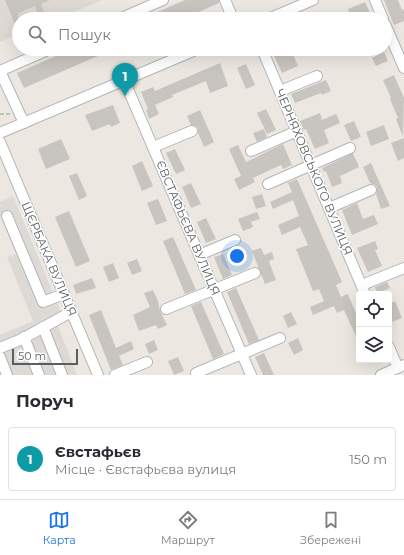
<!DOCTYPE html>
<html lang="uk">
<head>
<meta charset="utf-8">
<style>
	body { margin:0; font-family:Montserrat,sans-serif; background:#f7f7f7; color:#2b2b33 }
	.controls { position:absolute; right:12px; bottom:12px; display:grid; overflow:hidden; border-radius:4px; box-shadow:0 4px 16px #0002 }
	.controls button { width:36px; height:36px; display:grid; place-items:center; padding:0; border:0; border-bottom:1px solid #e1e1e2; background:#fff; color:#2b2b33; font:20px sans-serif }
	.scale { position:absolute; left:12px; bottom:10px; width:66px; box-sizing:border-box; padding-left:4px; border:2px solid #595e61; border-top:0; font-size:11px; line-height:14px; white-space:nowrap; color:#595e61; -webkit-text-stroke:3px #fff; paint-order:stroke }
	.you { position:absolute; left:237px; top:256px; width:14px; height:14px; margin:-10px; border:3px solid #fff; border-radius:50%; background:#1a73e8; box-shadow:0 0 0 6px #1a73e833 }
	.badge { display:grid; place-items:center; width:26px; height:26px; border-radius:50%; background:#1a73e8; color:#fff; font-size:13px; font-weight:700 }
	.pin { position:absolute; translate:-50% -33px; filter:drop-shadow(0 1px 2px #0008) }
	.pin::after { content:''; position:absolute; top:21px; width:14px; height:12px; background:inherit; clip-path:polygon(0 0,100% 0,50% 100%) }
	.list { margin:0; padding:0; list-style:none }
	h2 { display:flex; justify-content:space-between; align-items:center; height:52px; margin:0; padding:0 16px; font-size:17px }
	h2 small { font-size:13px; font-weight:400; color:#7c7c81 }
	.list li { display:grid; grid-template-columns:26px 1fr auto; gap:12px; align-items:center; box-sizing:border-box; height:64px; margin:0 8px 8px; padding:0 8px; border:1px solid #e1e1e2; border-radius:4px }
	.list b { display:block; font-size:15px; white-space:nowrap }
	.list p { margin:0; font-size:13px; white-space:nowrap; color:#7c7c81 }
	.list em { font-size:13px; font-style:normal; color:#7c7c81 }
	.icon { flex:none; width:22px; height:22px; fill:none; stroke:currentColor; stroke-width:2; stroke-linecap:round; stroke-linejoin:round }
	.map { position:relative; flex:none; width:404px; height:375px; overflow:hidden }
	.search { position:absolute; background:#fff; box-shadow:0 4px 16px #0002; left:12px; right:12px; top:12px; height:44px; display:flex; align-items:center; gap:10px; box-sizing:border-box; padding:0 14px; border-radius:22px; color:#7c7c81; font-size:15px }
	.sheet { height:124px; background:#fff }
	nav { display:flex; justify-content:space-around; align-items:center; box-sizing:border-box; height:56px; border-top:1px solid #e1e1e2; background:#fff; font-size:11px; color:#7c7c81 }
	nav a { display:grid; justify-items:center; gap:2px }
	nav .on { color:#1a73e8 }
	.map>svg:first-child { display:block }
	.industrial { fill:#dddad5 }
	.education { fill:#ded9d2 }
	.building { fill:#c8c5c0 }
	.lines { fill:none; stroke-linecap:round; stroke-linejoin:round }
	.minor-casing { stroke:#b2b5b8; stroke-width:12 }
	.path { stroke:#99c59f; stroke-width:1.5; stroke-dasharray:4 2; stroke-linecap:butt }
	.minor { stroke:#fff; stroke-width:10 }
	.labels { text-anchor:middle; stroke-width:3; stroke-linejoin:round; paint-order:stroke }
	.street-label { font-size:12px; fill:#595e61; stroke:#fff }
</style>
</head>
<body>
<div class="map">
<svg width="404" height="375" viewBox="0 0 404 375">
	<rect width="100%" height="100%" fill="#ece8e1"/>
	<path class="industrial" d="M 13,196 L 60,310 L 58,326 L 77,375 L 0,375 L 0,335 L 33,321 L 7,257 L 16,254 L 0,215 L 0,202 Z"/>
	<path class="education" d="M 0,0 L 103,0 L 56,19 L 19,19 L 19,34 L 0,42 Z"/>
	<g class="building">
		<path d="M 5,0 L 50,0 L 41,4 L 47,19 L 40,19 L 35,6 L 18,13 L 19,34 Z"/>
		<path d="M 185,0 L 219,0 L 219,3 L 183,19 L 141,19 Z"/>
		<path d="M 384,0 L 398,0 L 402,10 L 404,9 L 404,21 L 394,25 Z"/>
		<path d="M 365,2 L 370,13 L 352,19 L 348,9 Z"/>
		<path d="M 72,49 L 114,49 L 24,88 L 17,73 Z"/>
		<path d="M 271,49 L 291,49 L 298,66 L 282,73 Z"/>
		<path d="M 384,52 L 388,61 L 376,66 L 372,58 Z"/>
		<path d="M 220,63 L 228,86 L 210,93 L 206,81 L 172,95 L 173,97 L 155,105 L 159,114 L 149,119 L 146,110 L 148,109 L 141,92 L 153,87 L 155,91 Z"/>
		<path d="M 246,64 L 255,85 L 246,89 L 237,68 Z"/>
		<path d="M 394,75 L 404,98 L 403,137 L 396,119 L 398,118 L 390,99 L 391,98 L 383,80 Z"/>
		<path d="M 326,80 L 331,91 L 322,95 L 321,93 L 295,103 L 291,94 Z"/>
		<path d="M 113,105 L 120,123 L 111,127 L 110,124 L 92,131 L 85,115 Z"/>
		<path d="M 266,109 L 276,130 L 267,134 L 257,113 Z"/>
		<path d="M 200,110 L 214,142 L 204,147 L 198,133 L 198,128 L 196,126 L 191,125 L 187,116 Z"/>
		<path d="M 320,113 L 322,120 L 336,114 L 340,123 L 324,130 L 329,143 L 315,149 L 306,129 L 304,130 L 300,121 Z"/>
		<path d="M 354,121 L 361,137 L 351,141 L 344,125 Z"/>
		<path d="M 384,125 L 389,139 L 371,146 L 366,132 Z"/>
		<path d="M 264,129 L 267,137 L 257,142 L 253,133 Z"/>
		<path d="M 404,138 L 404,158 L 398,161 L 391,143 Z"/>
		<path d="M 61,139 L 70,159 L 46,169 L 38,149 Z"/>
		<path d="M 283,144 L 292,165 L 283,169 L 281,165 L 253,178 L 255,182 L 239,190 L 234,179 L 241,176 L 229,149 L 238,145 L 246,162 Z"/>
		<path d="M 175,149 L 185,170 L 176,174 L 166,153 Z"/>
		<path d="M 353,153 L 359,167 L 340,176 L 342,183 L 332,187 L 326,171 L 324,172 L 322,168 Z"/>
		<path d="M 142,161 L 153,186 L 142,191 L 132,166 Z"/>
		<path d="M 371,163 L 390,206 L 381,209 L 376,194 L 377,191 L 377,187 L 375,185 L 370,183 L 363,167 Z"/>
		<path d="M 77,173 L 87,196 L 79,200 L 69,176 Z"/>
		<path d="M 297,179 L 342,282 L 336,285 L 341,297 L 347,294 L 348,295 L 359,320 L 359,343 L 344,310 L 337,313 L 334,306 L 313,315 L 310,307 L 324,301 L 319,289 L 313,291 L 296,249 L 308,245 L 300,227 L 282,235 L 278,225 L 299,216 L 293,200 L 273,209 L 270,202 L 292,192 L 288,183 Z"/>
		<path d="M 191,183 L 201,204 L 191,208 L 182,187 Z"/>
		<path d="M 262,194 L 266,206 L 256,209 L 252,197 Z"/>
		<path d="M 158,199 L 167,221 L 156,225 L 147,203 Z"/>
		<path d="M 357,203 L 363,219 L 374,215 L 378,224 L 352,235 L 342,210 Z"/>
		<path d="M 69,211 L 90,261 L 76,267 L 55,217 Z"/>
		<path d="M 257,212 L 260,219 L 251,222 L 253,227 L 243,231 L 238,219 Z"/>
		<path d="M 206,218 L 216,239 L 206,243 L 197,222 Z"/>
		<path d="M 173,237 L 196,290 L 185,294 L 163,241 Z"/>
		<path d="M 375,241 L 378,249 L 375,250 L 382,266 L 368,272 L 357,248 Z"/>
		<path d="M 261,248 L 264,255 L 272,252 L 274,259 L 269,261 L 276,280 L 265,284 L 252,251 Z"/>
		<path d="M 223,254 L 232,275 L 223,279 L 214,257 Z"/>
		<path d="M 137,259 L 142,271 L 132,275 L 127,263 Z"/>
		<path d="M 113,263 L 119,278 L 109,282 L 103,267 Z"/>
		<path d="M 92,278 L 96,288 L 76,294 L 73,285 Z"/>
		<path d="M 387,282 L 390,288 L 377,293 L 375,287 Z"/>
		<path d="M 236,288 L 259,340 L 249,344 L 227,292 Z"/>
		<path d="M 153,290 L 158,301 L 160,311 L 167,325 L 158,329 L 156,325 L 139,331 L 133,315 L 150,307 L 144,293 Z"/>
		<path d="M 395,301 L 402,318 L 392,322 L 389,315 L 389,304 Z"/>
		<path d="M 201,302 L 224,354 L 213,359 L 191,306 Z"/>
		<path d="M 101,310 L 116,348 L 131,341 L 134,349 L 119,356 L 123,365 L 111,370 L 89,315 Z"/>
		<path d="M 291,312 L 297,324 L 288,328 L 283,316 Z"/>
		<path d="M 298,338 L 303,350 L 294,355 L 288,343 Z"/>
		<path d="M 154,340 L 158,350 L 149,354 L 145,344 Z"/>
		<path d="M 264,353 L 274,375 L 263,375 L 255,357 Z"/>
		<path d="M 178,357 L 184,371 L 174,375 L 168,361 Z"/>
	</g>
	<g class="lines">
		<g class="minor-casing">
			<g id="minor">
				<path d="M 225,0 L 233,19"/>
				<path d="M 375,0 L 383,19"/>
				<path d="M 119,19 L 163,0"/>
				<path d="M 268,19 L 313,0"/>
				<path d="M 385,24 L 404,68"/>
				<path d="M 262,49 L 365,294"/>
				<path d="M 124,80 L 251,375"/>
				<path d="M 280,91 L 317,76"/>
				<path d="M 24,123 L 0,71 L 50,49"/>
				<path d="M 0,133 L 198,49"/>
				<path d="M 0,142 L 98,375"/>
				<path d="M 153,147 L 192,131"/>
				<path d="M 251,151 L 297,131"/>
				<path d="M 268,184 L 350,148"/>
				<path d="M 329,208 L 371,190"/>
				<path d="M 7,216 L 43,302 L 64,294"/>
				<path d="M 199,255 L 235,240"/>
				<path d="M 362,285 L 404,268"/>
				<path d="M 166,309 L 255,273"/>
				<path d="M 43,327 L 62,375"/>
				<path d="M 24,337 L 39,375"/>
				<path d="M 389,347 L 398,368"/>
				<path d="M 0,348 L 22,339 L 71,312"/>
				<path d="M 0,357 L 7,375"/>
				<path d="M 196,373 L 280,338"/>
				<path d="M 115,375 L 147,362"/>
				<path d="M 381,375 L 404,365"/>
			</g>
		</g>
		<g class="path">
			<path d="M 246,19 L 261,13"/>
			<path d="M 65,49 L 66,51"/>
			<path d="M 0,114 L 10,114"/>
		</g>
		<use href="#minor" class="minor"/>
	</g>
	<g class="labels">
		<g class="street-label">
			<text transform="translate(314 172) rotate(67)" y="4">ЧЕРНЯХОВСЬКОГО ВУЛИЦЯ</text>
			<text transform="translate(188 228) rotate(67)" y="4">ЄВСТАФЬЄВА ВУЛИЦЯ</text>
			<text transform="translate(49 259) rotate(67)" y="4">ЩЄРБАКА ВУЛИЦЯ</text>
		</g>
	</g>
</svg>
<div class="controls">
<button><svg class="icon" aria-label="locate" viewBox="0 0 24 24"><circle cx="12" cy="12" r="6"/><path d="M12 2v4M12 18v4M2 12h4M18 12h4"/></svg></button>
<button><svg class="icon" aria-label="layers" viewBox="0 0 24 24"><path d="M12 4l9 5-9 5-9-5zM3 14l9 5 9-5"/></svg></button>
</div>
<div class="scale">50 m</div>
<div class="you"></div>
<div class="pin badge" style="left:125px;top:96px;background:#0f9aa8">1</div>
<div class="search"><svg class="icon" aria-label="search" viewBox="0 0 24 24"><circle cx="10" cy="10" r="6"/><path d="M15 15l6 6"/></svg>Пошук</div>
</div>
<section class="sheet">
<h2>Поруч<small></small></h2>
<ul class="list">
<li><span class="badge" style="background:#0f9aa8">1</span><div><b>Євстафьєв</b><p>Місце · Євстафьєва вулиця</p></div><em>150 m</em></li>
</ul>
</section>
<nav>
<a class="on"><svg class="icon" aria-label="map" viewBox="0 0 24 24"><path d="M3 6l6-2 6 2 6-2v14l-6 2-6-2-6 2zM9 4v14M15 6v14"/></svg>Карта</a>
<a><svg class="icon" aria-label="directions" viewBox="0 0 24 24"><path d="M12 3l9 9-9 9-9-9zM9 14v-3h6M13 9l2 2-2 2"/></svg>Маршрут</a>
<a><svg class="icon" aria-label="saved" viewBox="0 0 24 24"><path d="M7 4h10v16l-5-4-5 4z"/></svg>Збережені</a>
</nav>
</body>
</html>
